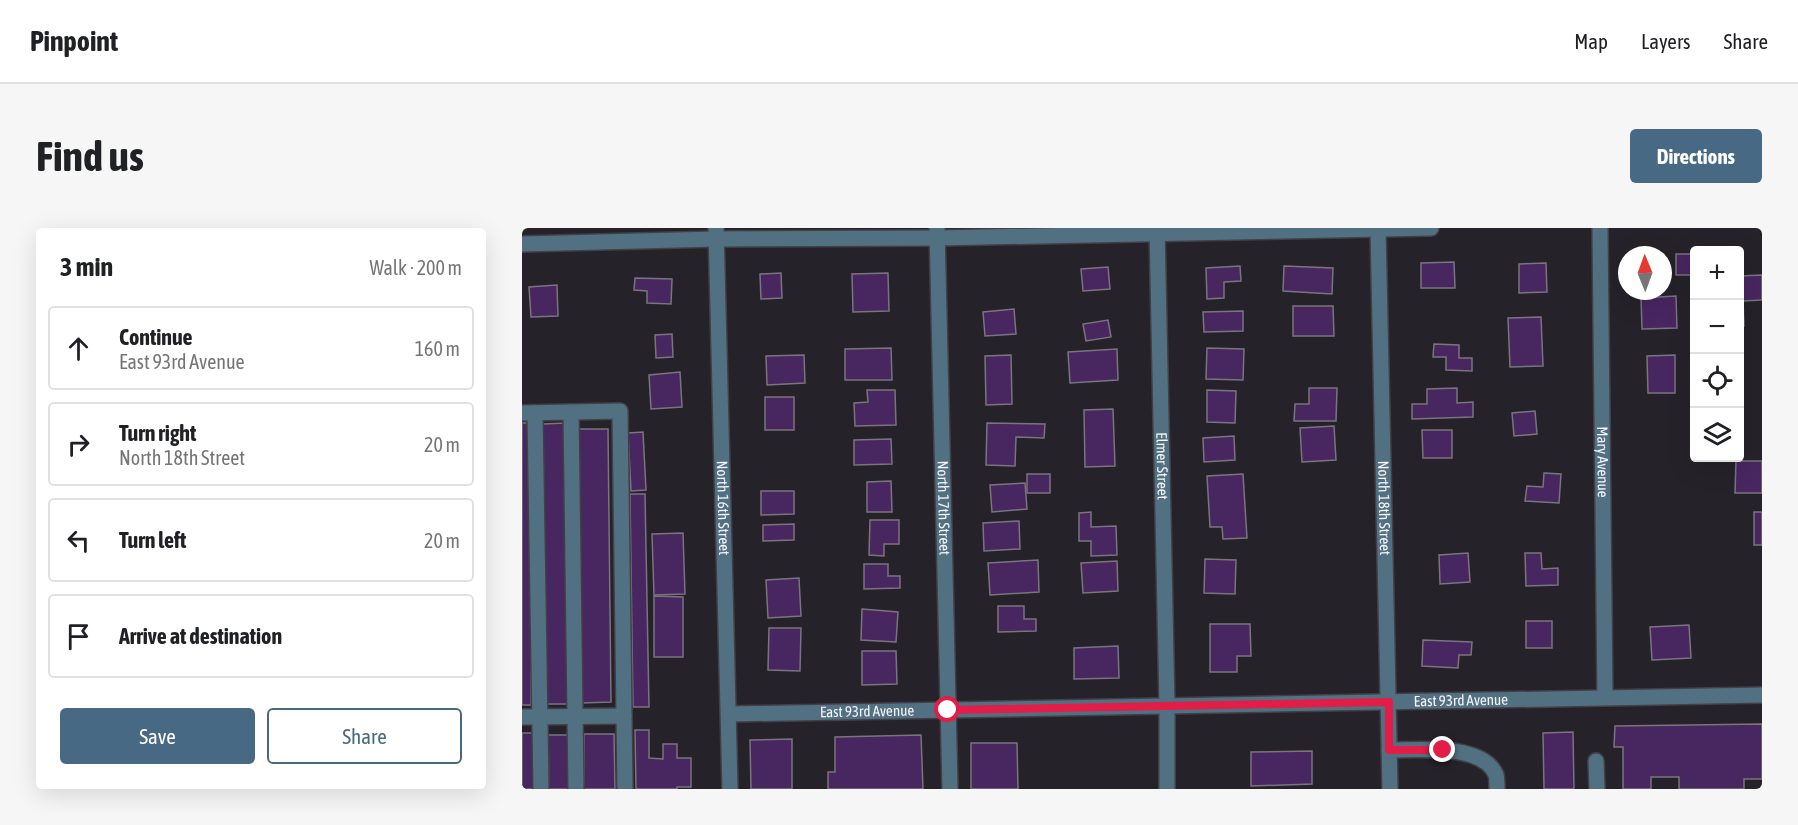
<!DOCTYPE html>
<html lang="en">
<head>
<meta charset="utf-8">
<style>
	body { margin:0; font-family:"Asap Condensed",sans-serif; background:#f6f6f6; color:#202124 }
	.controls { position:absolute; right:18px; top:18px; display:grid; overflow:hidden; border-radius:6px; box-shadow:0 6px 24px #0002 }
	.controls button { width:54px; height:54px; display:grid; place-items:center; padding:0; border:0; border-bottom:2px solid #e0e0e0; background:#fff; color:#202124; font:30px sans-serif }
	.compass { position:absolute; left:1096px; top:18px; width:54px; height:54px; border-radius:50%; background:#fff; box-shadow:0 6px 24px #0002; rotate:359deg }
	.stop { position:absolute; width:18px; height:18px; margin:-14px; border:4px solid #e11d48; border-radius:50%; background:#fff }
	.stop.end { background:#e11d48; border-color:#fff; box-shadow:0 2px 6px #0008 }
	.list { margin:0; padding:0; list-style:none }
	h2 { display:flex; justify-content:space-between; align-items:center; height:78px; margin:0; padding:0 24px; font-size:26px }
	h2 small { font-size:20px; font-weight:400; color:#757577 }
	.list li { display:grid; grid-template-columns:39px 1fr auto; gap:18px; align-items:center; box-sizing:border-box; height:84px; margin:0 12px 12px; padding:0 12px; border:2px solid #e0e0e0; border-radius:6px }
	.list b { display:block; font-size:22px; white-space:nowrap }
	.list p { margin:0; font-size:20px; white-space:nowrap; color:#757577 }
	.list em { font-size:20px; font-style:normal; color:#757577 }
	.actions { display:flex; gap:12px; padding:18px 24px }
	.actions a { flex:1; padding:14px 0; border:2px solid #476983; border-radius:6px; text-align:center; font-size:21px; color:#476983 }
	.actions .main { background:#476983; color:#fff }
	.icon { flex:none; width:33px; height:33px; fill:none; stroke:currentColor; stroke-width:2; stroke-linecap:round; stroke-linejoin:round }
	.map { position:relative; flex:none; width:1240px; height:561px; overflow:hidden; border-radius:6px }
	header { display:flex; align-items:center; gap:36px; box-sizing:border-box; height:84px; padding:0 30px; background:#fff; border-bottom:2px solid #e0e0e0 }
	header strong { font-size:28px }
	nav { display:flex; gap:33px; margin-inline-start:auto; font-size:21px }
	.intro { display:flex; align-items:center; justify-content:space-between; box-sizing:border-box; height:144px; padding:0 36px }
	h1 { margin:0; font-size:42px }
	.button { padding:15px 27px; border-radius:6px; background:#476983; color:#fff; font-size:21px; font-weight:700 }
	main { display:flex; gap:36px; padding:0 36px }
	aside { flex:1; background:#fff; border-radius:6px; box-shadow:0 6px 24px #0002 }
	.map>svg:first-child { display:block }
	.building { fill:#482660; stroke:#79747e; stroke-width:1.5 }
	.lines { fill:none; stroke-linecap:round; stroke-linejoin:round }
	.minor-casing { stroke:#433f47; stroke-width:18 }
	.minor { stroke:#517182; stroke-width:15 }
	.route { stroke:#e11d48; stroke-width:8 }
	.labels { text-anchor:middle; stroke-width:6; stroke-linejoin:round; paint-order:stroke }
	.street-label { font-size:15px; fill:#f6f3f9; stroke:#0e0c10 }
</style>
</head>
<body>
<header>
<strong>Pinpoint</strong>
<nav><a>Map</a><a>Layers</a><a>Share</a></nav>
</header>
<div class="intro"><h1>Find us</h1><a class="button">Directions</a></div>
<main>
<aside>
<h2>3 min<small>Walk · 200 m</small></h2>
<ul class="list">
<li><svg class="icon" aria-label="ahead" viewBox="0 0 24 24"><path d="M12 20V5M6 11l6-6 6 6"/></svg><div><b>Continue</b><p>East 93rd Avenue</p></div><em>160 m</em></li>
<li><svg class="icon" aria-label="right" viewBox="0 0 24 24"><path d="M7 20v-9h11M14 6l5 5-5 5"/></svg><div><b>Turn right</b><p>North 18th Street</p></div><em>20 m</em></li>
<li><svg class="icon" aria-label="left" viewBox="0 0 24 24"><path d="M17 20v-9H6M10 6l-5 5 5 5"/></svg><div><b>Turn left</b></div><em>20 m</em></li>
<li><svg class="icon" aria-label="arrive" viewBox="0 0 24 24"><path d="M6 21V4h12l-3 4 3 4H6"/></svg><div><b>Arrive at destination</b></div></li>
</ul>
<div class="actions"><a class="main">Save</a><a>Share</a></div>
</aside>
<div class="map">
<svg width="1240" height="561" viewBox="0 0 1240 561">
	<rect width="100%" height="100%" fill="#26222a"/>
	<g class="building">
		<rect x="1154" y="26" width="18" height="21"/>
		<path d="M 932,34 L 933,60 L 899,60 L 899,35 Z"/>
		<path d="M 1024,35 L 1025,64 L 997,65 L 997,36 Z"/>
		<path d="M 718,38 L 719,53 L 702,54 L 702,70 L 685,71 L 684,40 Z"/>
		<path d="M 762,38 L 811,40 L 810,66 L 761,63 Z"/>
		<path d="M 586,39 L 588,61 L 561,63 L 559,41 Z"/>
		<path d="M 259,45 L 260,70 L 239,71 L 238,46 Z"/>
		<path d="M 366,45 L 367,83 L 331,84 L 330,46 Z"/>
		<path d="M 1240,47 L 1240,72 L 1221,73 L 1222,98 L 1218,98 L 1218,48 Z"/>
		<path d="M 113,50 L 150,51 L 149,76 L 125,75 L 125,63 L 112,62 Z"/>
		<path d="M 35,57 L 36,88 L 9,89 L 7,59 Z"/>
		<path d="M 1154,68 L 1155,100 L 1120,101 L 1119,70 Z"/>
		<path d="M 771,78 L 811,78 L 812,108 L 771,108 Z"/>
		<path d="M 492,81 L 494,106 L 463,108 L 461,84 Z"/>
		<path d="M 721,83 L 721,103 L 682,104 L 681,84 Z"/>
		<path d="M 1019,89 L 1021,138 L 988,139 L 986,90 Z"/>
		<path d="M 586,92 L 589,109 L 564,113 L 561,96 Z"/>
		<path d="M 150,106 L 151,129 L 134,130 L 133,107 Z"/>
		<path d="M 912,116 L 937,117 L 937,130 L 950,130 L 950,143 L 924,142 L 924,129 L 911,129 Z"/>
		<path d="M 369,120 L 370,152 L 323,152 L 323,121 Z"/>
		<path d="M 685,120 L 722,121 L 721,152 L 684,151 Z"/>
		<path d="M 595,121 L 596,152 L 548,155 L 546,124 Z"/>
		<path d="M 282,127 L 283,155 L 245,157 L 244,128 Z"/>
		<path d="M 489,127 L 490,176 L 464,177 L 463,128 Z"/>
		<path d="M 1153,127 L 1153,165 L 1126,165 L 1125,128 Z"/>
		<path d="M 158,144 L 160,179 L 129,181 L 127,147 Z"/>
		<path d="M 787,160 L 815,160 L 814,193 L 772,193 L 773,176 L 787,176 Z"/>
		<path d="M 935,160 L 935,175 L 951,174 L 951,189 L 890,191 L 890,176 L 905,176 L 905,161 Z"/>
		<path d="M 345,162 L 373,162 L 374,197 L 333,198 L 332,175 L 346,174 Z"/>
		<path d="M 685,162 L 714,163 L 713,195 L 685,194 Z"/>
		<rect x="243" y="169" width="29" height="33"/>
		<path d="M 591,181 L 593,238 L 563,239 L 562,182 Z"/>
		<path d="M 1013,183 L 1015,206 L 992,208 L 990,185 Z"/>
		<path d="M 0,195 L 8,195 L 9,477 L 0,477 Z"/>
		<path d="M 44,195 L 45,476 L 22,476 L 21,196 Z"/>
		<path d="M 465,195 L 523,196 L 522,210 L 494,209 L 493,238 L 464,237 Z"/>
		<path d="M 812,198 L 814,232 L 780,234 L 778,200 Z"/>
		<path d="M 57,201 L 86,201 L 89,474 L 60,475 Z"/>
		<path d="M 900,202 L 930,202 L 930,230 L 901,230 Z"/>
		<path d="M 121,204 L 124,262 L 109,263 L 106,205 Z"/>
		<path d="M 712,208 L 713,232 L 682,234 L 681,210 Z"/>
		<path d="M 369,211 L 370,236 L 332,237 L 332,212 Z"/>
		<path d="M 1214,233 L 1240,233 L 1240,265 L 1213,265 Z"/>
		<path d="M 1022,245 L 1039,246 L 1037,275 L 1003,273 L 1005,258 L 1021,259 Z"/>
		<rect x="505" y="246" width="23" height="19"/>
		<path d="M 721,246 L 725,310 L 701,311 L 700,299 L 688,299 L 685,248 Z"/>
		<path d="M 369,253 L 370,284 L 345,284 L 345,254 Z"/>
		<path d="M 503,255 L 505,281 L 470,284 L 468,257 Z"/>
		<path d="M 239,263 L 272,263 L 272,286 L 239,287 Z"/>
		<path d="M 108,266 L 123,266 L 127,479 L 111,479 Z"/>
		<path d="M 569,284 L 569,299 L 594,298 L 595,327 L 569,328 L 569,313 L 557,313 L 557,285 Z"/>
		<rect x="1232" y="284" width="8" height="33"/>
		<path d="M 348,292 L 377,292 L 377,316 L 362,316 L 362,328 L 347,327 Z"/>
		<path d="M 497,293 L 498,321 L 462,323 L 461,295 Z"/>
		<path d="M 272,296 L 272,312 L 241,313 L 241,297 Z"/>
		<path d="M 161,305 L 163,366 L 132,367 L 130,306 Z"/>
		<path d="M 946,325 L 948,354 L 918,356 L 917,327 Z"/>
		<path d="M 1003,325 L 1019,325 L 1020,341 L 1036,340 L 1036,357 L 1004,358 Z"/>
		<path d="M 683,331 L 714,332 L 713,366 L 682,365 Z"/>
		<path d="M 516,332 L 517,364 L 468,367 L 466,335 Z"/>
		<path d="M 595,333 L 596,363 L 561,365 L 559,335 Z"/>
		<path d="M 342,336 L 366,336 L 366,348 L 378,348 L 378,360 L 342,361 Z"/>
		<path d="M 277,350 L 279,388 L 246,390 L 244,352 Z"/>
		<path d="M 132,368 L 161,369 L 161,429 L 132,429 Z"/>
		<path d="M 476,378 L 502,378 L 502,391 L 514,391 L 514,403 L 476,404 Z"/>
		<path d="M 340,381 L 376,384 L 374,414 L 339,412 Z"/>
		<rect x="1004" y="393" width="26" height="27"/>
		<path d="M 688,396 L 728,396 L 729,428 L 715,428 L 715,444 L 688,444 Z"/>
		<path d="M 1167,397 L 1169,430 L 1130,432 L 1128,399 Z"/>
		<path d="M 247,400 L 279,400 L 278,443 L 246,442 Z"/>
		<path d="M 901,412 L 950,414 L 949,427 L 937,427 L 936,440 L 900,438 Z"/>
		<path d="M 596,418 L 597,450 L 552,451 L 552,420 Z"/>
		<path d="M 340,423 L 374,423 L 375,456 L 340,457 Z"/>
		<path d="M 1240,496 L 1240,551 L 1222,551 L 1222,561 L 1157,561 L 1157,549 L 1129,549 L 1129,561 L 1101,561 L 1101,519 L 1092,519 L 1093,498 Z"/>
		<path d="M 113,502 L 127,502 L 127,530 L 141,531 L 141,516 L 155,516 L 155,530 L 169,530 L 169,559 L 155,559 L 155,561 L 114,561 Z"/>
		<path d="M 1051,504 L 1052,561 L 1022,561 L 1021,505 Z"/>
		<rect x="0" y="505" width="12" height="56"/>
		<path d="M 62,506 L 92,506 L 93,561 L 62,561 Z"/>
		<path d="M 26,507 L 48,507 L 48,561 L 27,561 Z"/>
		<path d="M 399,507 L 401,561 L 306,561 L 306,544 L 313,544 L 313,509 Z"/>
		<path d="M 270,511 L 270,561 L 229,561 L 228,512 Z"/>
		<path d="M 449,515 L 495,515 L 496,561 L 449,561 Z"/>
		<path d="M 790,523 L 790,556 L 729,558 L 729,524 Z"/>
	</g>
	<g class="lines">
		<g class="minor-casing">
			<g id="minor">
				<path id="s1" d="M 194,0 L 208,561"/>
				<path id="s2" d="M 415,0 L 428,561"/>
				<path id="s3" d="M 635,0 L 645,478 L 645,561"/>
				<path id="s4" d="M 856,0 L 868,561"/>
				<path id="s5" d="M 1078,0 L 1083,469"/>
				<path d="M 0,16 L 194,11 L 415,10 L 909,0"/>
				<path d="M 49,184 L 54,561"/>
				<path d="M 0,185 L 98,183 L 103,561"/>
				<path d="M 13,185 L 19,561"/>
				<path id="s6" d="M 207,486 L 1240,467"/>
				<path d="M 0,489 L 102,488"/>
				<path d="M 867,522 C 895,522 961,515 974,547 C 975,551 975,557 975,561"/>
				<path d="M 1074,533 L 1075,561"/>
			</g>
		</g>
		<use href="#minor" class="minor"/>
	</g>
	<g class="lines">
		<path class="route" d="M 426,482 L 867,474 L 867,522 L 921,522"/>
	</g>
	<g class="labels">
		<g class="street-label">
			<text dy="5" stroke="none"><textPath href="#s5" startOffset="234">Mary Avenue</textPath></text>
			<text dy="5" stroke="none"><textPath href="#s3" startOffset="238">Elmer Street</textPath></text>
			<text dy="5" stroke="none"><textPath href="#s1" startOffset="280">North 16th Street</textPath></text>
			<text dy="5" stroke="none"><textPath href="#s4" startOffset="280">North 18th Street</textPath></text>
			<text dy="5" stroke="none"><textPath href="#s2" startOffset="280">North 17th Street</textPath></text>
			<text dy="5" stroke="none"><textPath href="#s6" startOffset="732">East 93rd Avenue</textPath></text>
			<text dy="5" stroke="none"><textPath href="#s6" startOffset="138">East 93rd Avenue</textPath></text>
		</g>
	</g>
</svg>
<div class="controls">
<button>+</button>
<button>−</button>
<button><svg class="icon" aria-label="locate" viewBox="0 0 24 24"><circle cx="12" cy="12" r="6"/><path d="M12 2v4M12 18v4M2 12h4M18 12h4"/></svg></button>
<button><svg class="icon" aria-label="layers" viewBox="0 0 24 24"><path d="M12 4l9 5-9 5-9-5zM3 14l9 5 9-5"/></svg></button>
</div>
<svg class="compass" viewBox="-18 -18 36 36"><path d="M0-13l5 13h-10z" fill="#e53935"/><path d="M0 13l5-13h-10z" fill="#757577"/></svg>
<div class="stop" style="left:426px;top:482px"></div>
<div class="stop end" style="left:921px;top:522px"></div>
</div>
</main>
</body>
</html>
